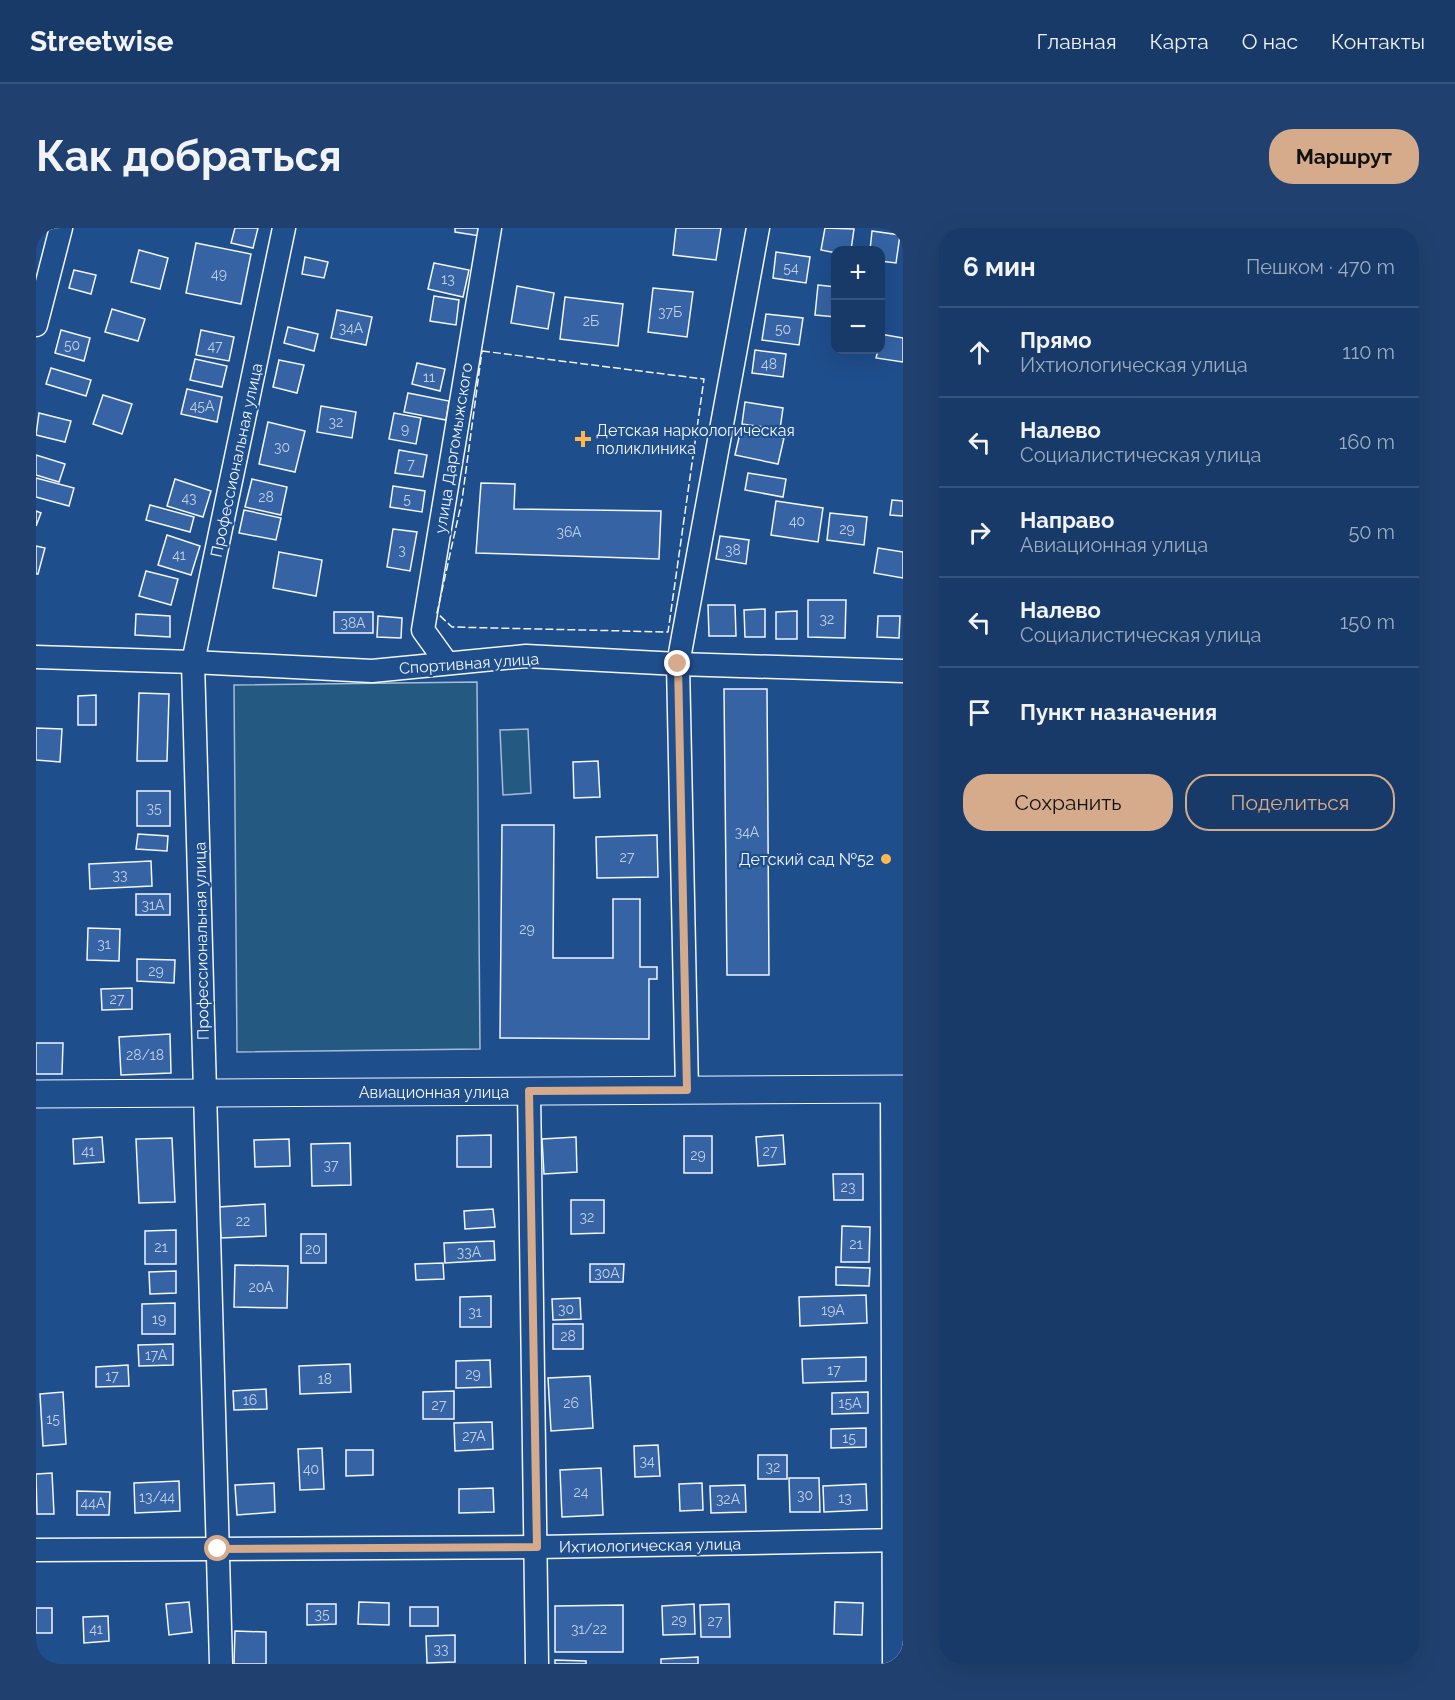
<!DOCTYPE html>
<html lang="ru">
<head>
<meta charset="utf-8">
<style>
	body { margin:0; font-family:Raleway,sans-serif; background:#20416f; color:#f1f3f6 }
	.controls { position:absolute; right:18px; top:18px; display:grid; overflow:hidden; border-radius:12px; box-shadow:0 6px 24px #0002 }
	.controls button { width:54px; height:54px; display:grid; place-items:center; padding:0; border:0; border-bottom:2px solid #36547d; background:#173a69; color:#f1f3f6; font:30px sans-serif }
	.stop { position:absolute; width:18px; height:18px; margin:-14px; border:4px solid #d6ab8b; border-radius:50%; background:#fff }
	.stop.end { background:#d6ab8b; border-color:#fff; box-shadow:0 2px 6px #0008 }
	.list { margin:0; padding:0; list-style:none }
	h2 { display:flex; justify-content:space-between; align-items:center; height:78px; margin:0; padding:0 24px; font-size:26px }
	h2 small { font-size:20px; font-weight:400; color:#9eadc0 }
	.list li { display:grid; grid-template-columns:39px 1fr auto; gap:18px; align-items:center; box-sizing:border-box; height:90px; padding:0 24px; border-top:2px solid #36547d }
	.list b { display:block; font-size:22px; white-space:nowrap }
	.list p { margin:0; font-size:20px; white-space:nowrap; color:#9eadc0 }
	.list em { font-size:20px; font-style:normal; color:#9eadc0 }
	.actions { display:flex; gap:12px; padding:18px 24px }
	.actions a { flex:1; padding:14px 0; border:2px solid #d6ab8b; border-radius:24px; text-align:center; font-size:21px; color:#d6ab8b }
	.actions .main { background:#d6ab8b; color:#111 }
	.icon { flex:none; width:33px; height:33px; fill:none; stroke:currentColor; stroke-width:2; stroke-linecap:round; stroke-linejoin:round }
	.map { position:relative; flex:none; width:867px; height:1436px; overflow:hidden; border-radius:24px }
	header { display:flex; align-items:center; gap:36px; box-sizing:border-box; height:84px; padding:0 30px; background:#173a69; border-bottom:2px solid #36547d }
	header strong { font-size:28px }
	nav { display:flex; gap:33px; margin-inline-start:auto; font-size:21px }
	.intro { display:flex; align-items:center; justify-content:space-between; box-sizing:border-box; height:144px; padding:0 36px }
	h1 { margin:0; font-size:42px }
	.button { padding:15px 27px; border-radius:24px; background:#d6ab8b; color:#111; font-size:21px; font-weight:700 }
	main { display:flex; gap:36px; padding:0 36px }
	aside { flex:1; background:#173a69; border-radius:24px; box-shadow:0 6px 24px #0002 }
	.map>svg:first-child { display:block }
	.green { fill:#245a82; stroke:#a8bbd7; stroke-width:1.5 }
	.building { fill:#3563a3; stroke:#f2f6ff; stroke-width:1.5 }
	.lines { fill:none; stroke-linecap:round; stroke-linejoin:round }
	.minor-casing { stroke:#f2f6ff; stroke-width:25 }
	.major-casing { stroke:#f2f6ff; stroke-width:29 }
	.minor { stroke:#1f4e8c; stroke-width:22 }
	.major { stroke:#1f4e8c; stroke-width:27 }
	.fence { stroke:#f2f6ff; stroke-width:1.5; stroke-dasharray:8 3; stroke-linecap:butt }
	.route { stroke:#d6ab8b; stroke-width:8 }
	.poi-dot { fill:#ffb74d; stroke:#1f4e8c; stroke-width:2 }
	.labels { text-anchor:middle; stroke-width:4.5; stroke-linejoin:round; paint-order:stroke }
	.number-label { font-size:14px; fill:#c3d1e8 }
	.poi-label { font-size:16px; fill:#f2f6ff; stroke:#1f4e8c; text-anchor:start }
	.street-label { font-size:16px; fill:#f2f6ff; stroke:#1f4e8c }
</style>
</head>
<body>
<header>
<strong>Streetwise</strong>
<nav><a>Главная</a><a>Карта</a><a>О нас</a><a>Контакты</a></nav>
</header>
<div class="intro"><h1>Как добраться</h1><a class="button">Маршрут</a></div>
<main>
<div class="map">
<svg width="867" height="1436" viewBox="0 0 867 1436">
	<rect width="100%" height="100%" fill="#1f4e8c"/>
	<g class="green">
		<path d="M 441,454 L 444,821 L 201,824 L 198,457 Z"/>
		<path d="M 492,501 L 495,565 L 467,567 L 464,502 Z"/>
	</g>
	<g class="building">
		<path d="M 199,0 L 222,0 L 217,20 L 195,15 Z"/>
		<path d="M 419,0 L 445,0 L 444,8 L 419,4 Z"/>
		<path d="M 640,0 L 685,0 L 680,32 L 637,27 Z"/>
		<path d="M 789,0 L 818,1 L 815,22 L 800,25 L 785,22 Z"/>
		<path d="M 836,3 L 864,7 L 860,35 L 844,33 L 844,22 L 834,22 Z"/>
		<path d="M 160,15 L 215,26 L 205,76 L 150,65 Z"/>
		<path d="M 103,22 L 132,30 L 124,61 L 95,54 Z"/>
		<path d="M 740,24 L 774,29 L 770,55 L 737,50 Z"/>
		<path d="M 269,29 L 292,34 L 288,50 L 266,46 Z"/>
		<path d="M 398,35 L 433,42 L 427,69 L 392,61 Z"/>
		<path d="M 38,42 L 60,47 L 55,66 L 33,60 Z"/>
		<path d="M 782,57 L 800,59 L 800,89 L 779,87 Z"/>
		<path d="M 481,58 L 518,65 L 512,101 L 475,95 Z"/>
		<path d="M 617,60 L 657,64 L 651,109 L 612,104 Z"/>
		<path d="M 398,68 L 423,72 L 420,97 L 394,93 Z"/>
		<path d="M 529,69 L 587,76 L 582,118 L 524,111 Z"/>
		<path d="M 76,81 L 109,91 L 102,113 L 69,104 Z"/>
		<path d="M 301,82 L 336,89 L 330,117 L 295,110 Z"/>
		<path d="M 730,86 L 767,90 L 763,117 L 726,112 Z"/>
		<path d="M 252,99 L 282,106 L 278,123 L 248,115 Z"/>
		<path d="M 25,102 L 54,110 L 48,133 L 19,125 Z"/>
		<path d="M 165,102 L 198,109 L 193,133 L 160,127 Z"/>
		<path d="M 844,106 L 867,110 L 867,134 L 840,130 L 842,122 L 844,122 Z"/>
		<path d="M 719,122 L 750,126 L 747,149 L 716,145 Z"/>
		<path d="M 159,131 L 191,138 L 186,159 L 154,152 Z"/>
		<path d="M 243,132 L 268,137 L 261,165 L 237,159 Z"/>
		<path d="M 381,135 L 409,141 L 404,163 L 376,156 Z"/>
		<path d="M 15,140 L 55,152 L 50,168 L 10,156 Z"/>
		<path d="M 151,161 L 186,169 L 181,194 L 145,186 Z"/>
		<path d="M 372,165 L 413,173 L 410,192 L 368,184 Z"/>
		<path d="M 67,167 L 96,176 L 86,206 L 57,196 Z"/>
		<path d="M 709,174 L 747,180 L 744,201 L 706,196 Z"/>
		<path d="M 285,178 L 320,184 L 316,210 L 281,204 Z"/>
		<path d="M 3,185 L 35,193 L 29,214 L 0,207 Z"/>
		<path d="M 358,185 L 385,190 L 380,216 L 353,211 Z"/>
		<path d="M 232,194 L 269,203 L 259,244 L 223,236 Z"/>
		<path d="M 705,201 L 748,210 L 742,236 L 699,227 Z"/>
		<path d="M 363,222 L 391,227 L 387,249 L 359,245 Z"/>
		<path d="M 0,227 L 29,236 L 23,254 L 0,247 Z"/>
		<path d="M 712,245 L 750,251 L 747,269 L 709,262 Z"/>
		<path d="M 0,250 L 38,260 L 33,278 L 0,269 Z"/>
		<path d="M 139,251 L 175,263 L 167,289 L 131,278 Z"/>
		<path d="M 216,251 L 251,259 L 245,287 L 209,279 Z"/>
		<path d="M 445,255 L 479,256 L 478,281 L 625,283 L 623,331 L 440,325 Z"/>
		<path d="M 357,258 L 389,263 L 386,284 L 354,279 Z"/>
		<path d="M 856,272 L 867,273 L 867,288 L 854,287 Z"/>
		<path d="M 740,273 L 787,280 L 782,314 L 735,307 Z"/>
		<path d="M 114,277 L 158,289 L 154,304 L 110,292 Z"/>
		<path d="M 208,282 L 245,290 L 240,312 L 203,305 Z"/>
		<path d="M 0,283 L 5,285 L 0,298 Z"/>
		<path d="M 794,285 L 831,289 L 828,317 L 791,312 Z"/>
		<path d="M 357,301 L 381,304 L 374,343 L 351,339 Z"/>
		<path d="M 131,307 L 164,318 L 155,347 L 122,337 Z"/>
		<path d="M 684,308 L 713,312 L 710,336 L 680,331 Z"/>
		<path d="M 0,318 L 9,320 L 2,346 L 0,346 Z"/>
		<path d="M 842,320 L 867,324 L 867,350 L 838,345 Z"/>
		<path d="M 243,324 L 286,332 L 280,368 L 237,360 Z"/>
		<path d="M 110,343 L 142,351 L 135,377 L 103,368 Z"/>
		<path d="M 772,372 L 810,372 L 809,410 L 772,409 Z"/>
		<path d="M 672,377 L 699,377 L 700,408 L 673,408 Z"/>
		<path d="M 729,381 L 729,409 L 709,409 L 708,382 Z"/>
		<path d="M 761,383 L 761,411 L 740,411 L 740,384 Z"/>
		<rect x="298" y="384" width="39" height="21"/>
		<path d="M 100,386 L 134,388 L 134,409 L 99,407 Z"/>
		<path d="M 342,388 L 366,390 L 365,410 L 341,409 Z"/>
		<path d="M 842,388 L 864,388 L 863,410 L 841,409 Z"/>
		<path d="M 688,461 L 731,461 L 733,747 L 691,747 Z"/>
		<path d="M 103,465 L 133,466 L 131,533 L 101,533 Z"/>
		<path d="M 60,467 L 60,497 L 42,497 L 42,468 Z"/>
		<path d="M 0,500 L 26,501 L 24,534 L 0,532 Z"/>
		<path d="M 562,533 L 564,569 L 538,570 L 537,534 Z"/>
		<rect x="101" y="563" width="33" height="35"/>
		<path d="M 466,597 L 518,597 L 517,730 L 577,730 L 577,671 L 604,671 L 604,739 L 621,739 L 621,751 L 613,751 L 613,811 L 464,810 Z"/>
		<path d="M 102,606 L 132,608 L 131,623 L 100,621 Z"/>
		<path d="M 621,607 L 622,649 L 561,650 L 560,609 Z"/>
		<path d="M 115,633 L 116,658 L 54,661 L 53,636 Z"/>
		<rect x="100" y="666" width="34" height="21"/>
		<path d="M 52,700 L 84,701 L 83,733 L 51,732 Z"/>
		<path d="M 101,731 L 139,732 L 138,755 L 101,753 Z"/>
		<path d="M 96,760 L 96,781 L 66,782 L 65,761 Z"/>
		<path d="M 134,806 L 135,845 L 85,847 L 83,809 Z"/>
		<path d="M 0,815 L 27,815 L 26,846 L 0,846 Z"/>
		<path d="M 455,907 L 455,939 L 421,939 L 421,908 Z"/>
		<path d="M 747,907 L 749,936 L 722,938 L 720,909 Z"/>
		<rect x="648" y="908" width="28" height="37"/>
		<path d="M 66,909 L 68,934 L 38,936 L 37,911 Z"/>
		<path d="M 540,909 L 541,944 L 508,946 L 506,911 Z"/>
		<path d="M 136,910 L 139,974 L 103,975 L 100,911 Z"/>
		<path d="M 253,911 L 254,938 L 219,939 L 218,912 Z"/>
		<path d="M 314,915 L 315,957 L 276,958 L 275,916 Z"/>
		<path d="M 797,946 L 827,946 L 827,972 L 798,972 Z"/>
		<path d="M 535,972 L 568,972 L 568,1005 L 535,1006 Z"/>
		<path d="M 229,976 L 230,1008 L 185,1010 L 183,979 Z"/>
		<path d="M 457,981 L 459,999 L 429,1001 L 428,983 Z"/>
		<path d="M 806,998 L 834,999 L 833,1034 L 805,1034 Z"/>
		<path d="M 140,1002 L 140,1036 L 109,1036 L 109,1003 Z"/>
		<rect x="265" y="1006" width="25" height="29"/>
		<path d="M 458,1013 L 459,1032 L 409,1035 L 408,1015 Z"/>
		<path d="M 407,1035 L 408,1051 L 380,1052 L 379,1036 Z"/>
		<path d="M 554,1036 L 588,1036 L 587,1054 L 554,1054 Z"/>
		<path d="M 199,1037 L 252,1038 L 251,1080 L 198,1079 Z"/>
		<path d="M 800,1039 L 834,1040 L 833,1058 L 800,1057 Z"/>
		<path d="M 140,1043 L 140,1065 L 114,1066 L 113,1044 Z"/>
		<path d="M 830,1067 L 831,1095 L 764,1098 L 763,1069 Z"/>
		<path d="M 455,1068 L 455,1099 L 424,1099 L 424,1069 Z"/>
		<path d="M 544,1070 L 545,1091 L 517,1092 L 516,1071 Z"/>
		<path d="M 139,1075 L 139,1106 L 106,1106 L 106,1076 Z"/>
		<rect x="517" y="1096" width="30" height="25"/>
		<path d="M 137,1116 L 137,1137 L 103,1138 L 102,1117 Z"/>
		<path d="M 830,1129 L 830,1153 L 767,1155 L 766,1131 Z"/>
		<path d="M 454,1132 L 455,1159 L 420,1160 L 420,1133 Z"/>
		<path d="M 314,1136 L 315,1164 L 264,1166 L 263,1138 Z"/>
		<path d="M 92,1137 L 93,1158 L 60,1159 L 60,1139 Z"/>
		<path d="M 554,1148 L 557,1200 L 515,1203 L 512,1150 Z"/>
		<path d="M 230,1161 L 231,1181 L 198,1182 L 197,1163 Z"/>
		<path d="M 418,1163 L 418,1191 L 387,1191 L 387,1164 Z"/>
		<path d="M 27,1164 L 30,1216 L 7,1218 L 4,1166 Z"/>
		<path d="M 832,1164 L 832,1185 L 796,1186 L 796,1165 Z"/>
		<path d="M 456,1194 L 457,1221 L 419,1223 L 418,1195 Z"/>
		<path d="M 830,1200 L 830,1219 L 795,1220 L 795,1201 Z"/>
		<path d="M 622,1217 L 624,1248 L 599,1249 L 598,1218 Z"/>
		<path d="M 286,1220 L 288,1261 L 264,1262 L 262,1221 Z"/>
		<path d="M 310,1222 L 337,1222 L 337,1247 L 310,1248 Z"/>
		<rect x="722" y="1227" width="29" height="24"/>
		<path d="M 565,1240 L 567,1287 L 526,1289 L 524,1242 Z"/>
		<path d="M 16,1245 L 18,1286 L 1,1286 L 0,1246 Z"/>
		<path d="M 753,1250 L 783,1250 L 784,1284 L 754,1284 Z"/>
		<path d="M 143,1253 L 144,1283 L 99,1285 L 98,1255 Z"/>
		<path d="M 238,1255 L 239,1284 L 201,1287 L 199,1257 Z"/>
		<path d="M 666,1255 L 667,1282 L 644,1283 L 643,1256 Z"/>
		<path d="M 830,1256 L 831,1282 L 788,1284 L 787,1258 Z"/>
		<path d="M 709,1257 L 710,1284 L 675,1285 L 674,1258 Z"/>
		<path d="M 457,1260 L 458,1284 L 423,1285 L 423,1261 Z"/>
		<path d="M 41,1263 L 74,1264 L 73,1287 L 41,1287 Z"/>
		<path d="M 153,1374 L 156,1404 L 133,1407 L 130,1376 Z"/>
		<path d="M 323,1374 L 353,1375 L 353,1397 L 322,1396 Z"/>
		<path d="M 799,1374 L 827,1375 L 826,1407 L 798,1406 Z"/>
		<path d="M 271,1376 L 300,1376 L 300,1396 L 271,1397 Z"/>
		<path d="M 658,1376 L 659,1406 L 627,1407 L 626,1378 Z"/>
		<path d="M 693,1376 L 694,1409 L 665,1409 L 664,1377 Z"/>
		<path d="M 587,1377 L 587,1424 L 519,1424 L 519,1378 Z"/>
		<rect x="374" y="1379" width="28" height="19"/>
		<rect x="0" y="1380" width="16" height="25"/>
		<path d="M 72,1388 L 73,1413 L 48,1415 L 47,1389 Z"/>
		<path d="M 199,1403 L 230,1404 L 230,1436 L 198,1436 Z"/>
		<path d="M 419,1407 L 419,1434 L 391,1435 L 390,1408 Z"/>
		<path d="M 662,1429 L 662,1436 L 625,1436 L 625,1431 Z"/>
		<path d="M 519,1432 L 550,1433 L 550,1436 L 519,1436 Z"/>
	</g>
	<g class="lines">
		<g class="minor-casing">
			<g id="minor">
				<path d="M 0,97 L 25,0"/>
				<path d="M 0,429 L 157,434 L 336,443 L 490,428 L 642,436 L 867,443"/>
				<path d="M 410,434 L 387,402 L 454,0"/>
				<path d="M 856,861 L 858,1436"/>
				<path d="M 651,862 L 642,436 L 722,0"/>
				<path d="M 493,863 L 501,1436"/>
				<path d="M 0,1322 L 501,1319 L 867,1312"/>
				<path d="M 185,1436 L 157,434 L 248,0"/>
			</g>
		</g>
		<g class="major-casing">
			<path id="major" d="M 0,866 L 867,861"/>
		</g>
		<use href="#minor" class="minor"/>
		<use href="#major" class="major"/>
		<path class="fence" d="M 446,123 L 668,151 L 632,404 L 416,399 L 401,385 L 426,272 Z"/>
	</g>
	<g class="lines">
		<path class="route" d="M 182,1321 L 501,1319 L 493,863 L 651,862 L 642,436"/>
	</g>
	<g class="poi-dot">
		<path d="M544 202h6v6h6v6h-6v6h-6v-6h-6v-6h6z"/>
		<circle cx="850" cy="631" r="6"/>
	</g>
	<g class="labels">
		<g class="number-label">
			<text x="755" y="45">54</text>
			<text x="183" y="51">49</text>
			<text x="412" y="56">13</text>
			<text x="634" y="89">37Б</text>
			<text x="555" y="98">2Б</text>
			<text x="315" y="105">34А</text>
			<text x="747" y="106">50</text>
			<text x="36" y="122">50</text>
			<text x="179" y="123">47</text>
			<text x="733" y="141">48</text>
			<text x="393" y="154">11</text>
			<text x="166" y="183">45А</text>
			<text x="300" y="199">32</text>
			<text x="369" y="206">9</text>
			<text x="246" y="224">30</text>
			<text x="375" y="241">7</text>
			<text x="230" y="274">28</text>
			<text x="153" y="275">43</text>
			<text x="371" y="276">5</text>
			<text x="761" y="298">40</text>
			<text x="811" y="306">29</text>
			<text x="533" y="309">36А</text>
			<text x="366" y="327">3</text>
			<text x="697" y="327">38</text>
			<text x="143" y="332">41</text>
			<text x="791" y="396">32</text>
			<text x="317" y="400">38А</text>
			<text x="118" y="585">35</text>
			<text x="711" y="609">34А</text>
			<text x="591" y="634">27</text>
			<text x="84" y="652">33</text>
			<text x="117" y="682">31А</text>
			<text x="491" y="706">29</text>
			<text x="68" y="721">31</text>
			<text x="120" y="748">29</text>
			<text x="81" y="776">27</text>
			<text x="109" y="832">28/18</text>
			<text x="52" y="928">41</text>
			<text x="734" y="928">27</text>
			<text x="662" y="932">29</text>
			<text x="295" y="942">37</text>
			<text x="812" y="964">23</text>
			<text x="551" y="994">32</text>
			<text x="207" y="998">22</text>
			<text x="820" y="1021">21</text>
			<text x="125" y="1024">21</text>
			<text x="277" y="1026">20</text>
			<text x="433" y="1029">33А</text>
			<text x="571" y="1050">30А</text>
			<text x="225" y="1064">20А</text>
			<text x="530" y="1086">30</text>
			<text x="797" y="1087">19А</text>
			<text x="439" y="1089">31</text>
			<text x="123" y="1096">19</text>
			<text x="532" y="1113">28</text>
			<text x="120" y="1132">17А</text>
			<text x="798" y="1147">17</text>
			<text x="437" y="1151">29</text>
			<text x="76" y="1153">17</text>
			<text x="289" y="1156">18</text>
			<text x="214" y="1177">16</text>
			<text x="535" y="1180">26</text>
			<text x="814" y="1180">15А</text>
			<text x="403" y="1182">27</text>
			<text x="17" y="1196">15</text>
			<text x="438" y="1213">27А</text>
			<text x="813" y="1215">15</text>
			<text x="611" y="1238">34</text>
			<text x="737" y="1244">32</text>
			<text x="275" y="1246">40</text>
			<text x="545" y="1269">24</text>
			<text x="769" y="1272">30</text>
			<text x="121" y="1274">13/44</text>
			<text x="809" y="1275">13</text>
			<text x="692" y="1276">32А</text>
			<text x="57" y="1280">44А</text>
			<text x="286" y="1391">35</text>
			<text x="643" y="1397">29</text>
			<text x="679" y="1398">27</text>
			<text x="60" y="1406">41</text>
			<text x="553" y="1406">31/22</text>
			<text x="405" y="1426">33</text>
		</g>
		<g class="poi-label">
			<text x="560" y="208">Детская наркологическая<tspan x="560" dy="18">поликлиника</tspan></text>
			<text x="838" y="637" text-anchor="end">Детский сад №52</text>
		</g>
		<g class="street-label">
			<text transform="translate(417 220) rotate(-81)" y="6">улица Даргомыжского</text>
			<text transform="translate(200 232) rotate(-78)" y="6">Профессиональная улица</text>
			<text transform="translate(433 435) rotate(-4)" y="6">Спортивная улица</text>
			<text transform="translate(165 713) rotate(-91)" y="6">Профессиональная улица</text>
			<text x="398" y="870">Авиационная улица</text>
			<text transform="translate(614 1317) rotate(-1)" y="6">Ихтиологическая улица</text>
		</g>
	</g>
</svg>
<div class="controls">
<button>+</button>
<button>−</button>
</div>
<div class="stop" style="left:182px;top:1321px"></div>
<div class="stop end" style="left:642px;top:436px"></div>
</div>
<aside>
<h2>6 мин<small>Пешком · 470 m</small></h2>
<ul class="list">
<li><svg class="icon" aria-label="ahead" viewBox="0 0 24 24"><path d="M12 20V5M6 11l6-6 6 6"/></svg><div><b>Прямо</b><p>Ихтиологическая улица</p></div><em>110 m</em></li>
<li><svg class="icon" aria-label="left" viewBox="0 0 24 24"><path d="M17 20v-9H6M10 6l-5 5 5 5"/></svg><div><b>Налево</b><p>Социалистическая улица</p></div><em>160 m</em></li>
<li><svg class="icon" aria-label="right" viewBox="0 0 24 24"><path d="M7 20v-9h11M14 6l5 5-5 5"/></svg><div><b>Направо</b><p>Авиационная улица</p></div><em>50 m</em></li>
<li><svg class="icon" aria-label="left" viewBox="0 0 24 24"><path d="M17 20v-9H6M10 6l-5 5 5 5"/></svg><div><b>Налево</b><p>Социалистическая улица</p></div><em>150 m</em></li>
<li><svg class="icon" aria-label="arrive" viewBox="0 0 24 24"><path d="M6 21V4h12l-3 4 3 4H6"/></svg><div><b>Пункт назначения</b></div></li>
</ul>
<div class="actions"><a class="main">Сохранить</a><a>Поделиться</a></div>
</aside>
</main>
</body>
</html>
